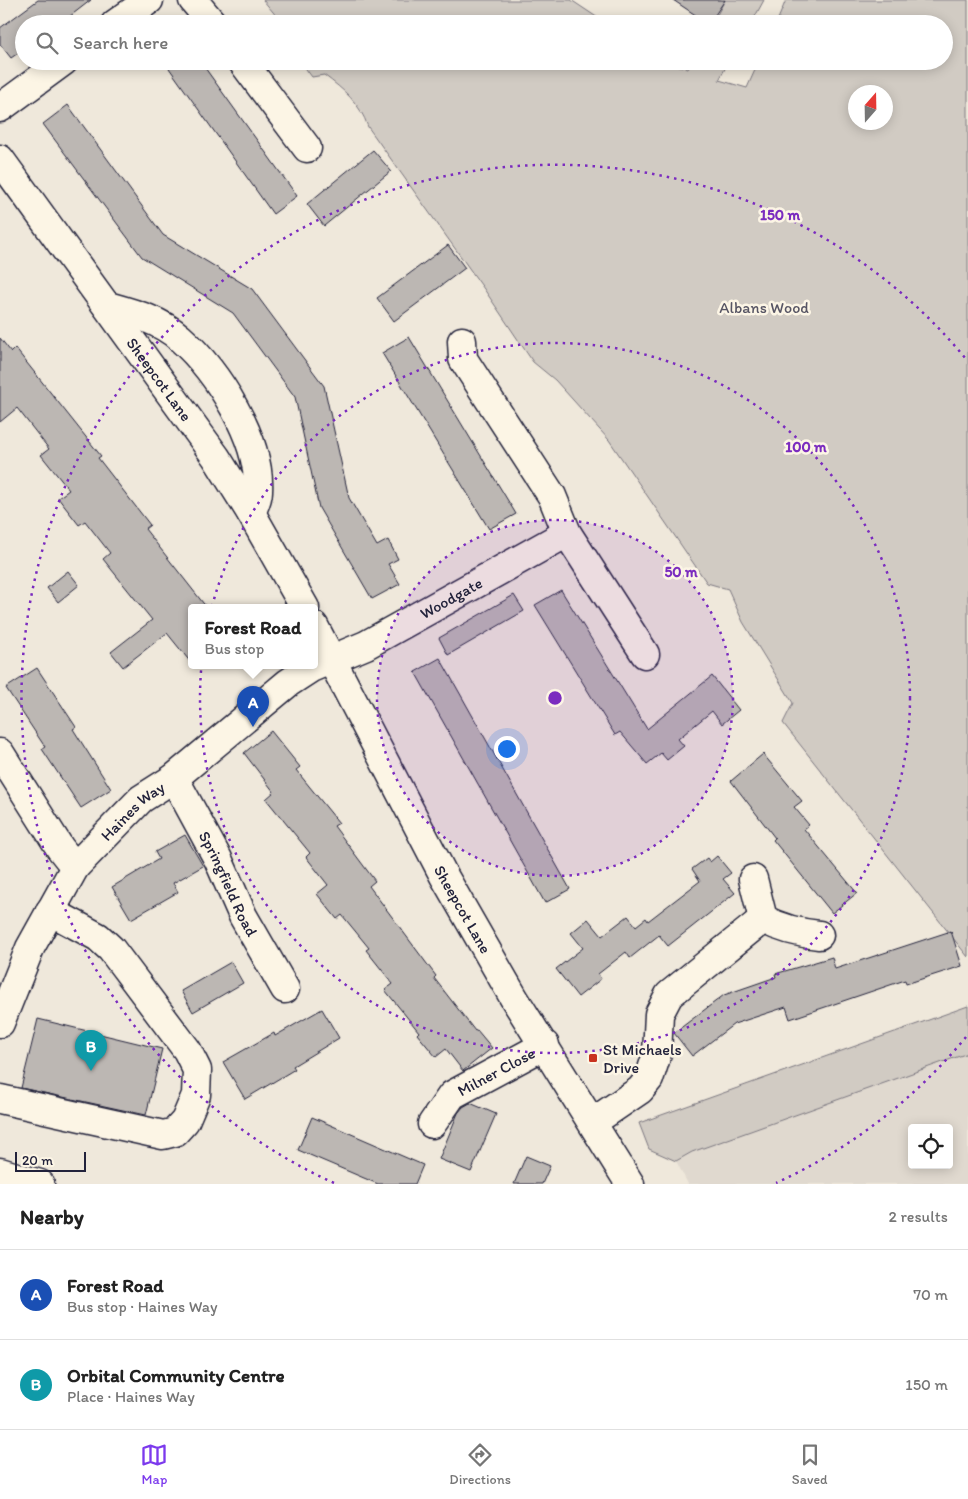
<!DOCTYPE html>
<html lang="en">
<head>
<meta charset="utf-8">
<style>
	body { margin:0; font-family:Itim,sans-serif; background:#f2f2f2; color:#222 }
	.controls { position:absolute; right:15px; bottom:15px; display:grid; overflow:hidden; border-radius:5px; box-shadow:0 2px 12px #0003 }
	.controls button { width:45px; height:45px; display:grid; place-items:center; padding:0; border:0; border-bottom:1px solid #e0e0e0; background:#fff; color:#222; font:25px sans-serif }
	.compass { position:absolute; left:848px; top:85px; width:45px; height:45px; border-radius:50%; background:#fff; box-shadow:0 2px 12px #0003; rotate:20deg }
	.scale { position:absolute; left:15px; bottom:12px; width:71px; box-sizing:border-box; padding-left:5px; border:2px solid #22223b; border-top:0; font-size:14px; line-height:18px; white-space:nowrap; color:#22223b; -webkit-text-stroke:4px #fcf5e5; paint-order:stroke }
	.you { position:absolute; left:506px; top:748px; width:18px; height:18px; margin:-12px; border:4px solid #fff; border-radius:50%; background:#1a73e8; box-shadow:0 0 0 8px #1a73e833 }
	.badge { display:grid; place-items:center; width:32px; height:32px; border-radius:50%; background:#7c3aed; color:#fff; font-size:16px; font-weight:700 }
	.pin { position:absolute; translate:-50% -41px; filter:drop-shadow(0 1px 2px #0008) }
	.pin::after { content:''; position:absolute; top:26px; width:18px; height:15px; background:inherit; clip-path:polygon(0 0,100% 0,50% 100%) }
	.popup { position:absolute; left:188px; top:604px; width:130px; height:65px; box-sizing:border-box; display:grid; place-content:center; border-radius:5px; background:#fff; filter:drop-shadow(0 1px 4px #0005); font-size:16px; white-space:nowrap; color:#767676 }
	.popup b { font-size:19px; color:#222 }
	.popup::after { content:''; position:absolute; left:50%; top:100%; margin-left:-10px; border:10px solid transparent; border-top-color:#fff }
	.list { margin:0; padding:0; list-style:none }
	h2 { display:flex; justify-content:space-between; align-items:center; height:65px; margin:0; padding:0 20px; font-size:21px }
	h2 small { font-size:16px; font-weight:400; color:#767676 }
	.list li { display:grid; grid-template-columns:32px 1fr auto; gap:15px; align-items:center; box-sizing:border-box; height:90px; padding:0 20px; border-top:1px solid #e0e0e0 }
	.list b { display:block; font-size:19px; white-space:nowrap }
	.list p { margin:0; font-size:16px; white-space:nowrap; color:#767676 }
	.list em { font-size:16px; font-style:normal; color:#767676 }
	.icon { flex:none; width:28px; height:28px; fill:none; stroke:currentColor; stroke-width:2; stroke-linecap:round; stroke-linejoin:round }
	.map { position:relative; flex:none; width:968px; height:1184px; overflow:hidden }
	.search { position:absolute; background:#fff; box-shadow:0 2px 12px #0003; left:15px; right:15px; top:15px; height:55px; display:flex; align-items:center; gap:12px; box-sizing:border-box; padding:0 18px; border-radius:28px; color:#767676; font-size:19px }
	.sheet { height:245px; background:#fff }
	nav { display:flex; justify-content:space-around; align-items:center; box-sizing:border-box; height:70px; border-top:1px solid #e0e0e0; background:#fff; font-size:14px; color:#767676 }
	nav a { display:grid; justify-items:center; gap:2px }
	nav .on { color:#7c3aed }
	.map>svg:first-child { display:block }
	.built { fill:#e0d9cf; fill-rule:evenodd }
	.green { fill:#d1cbc3; stroke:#7a767f; fill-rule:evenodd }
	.building { fill:#bcb7b3; stroke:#22223b }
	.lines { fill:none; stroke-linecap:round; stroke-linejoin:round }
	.minor-casing { stroke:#22223b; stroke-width:31 }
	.highway-casing { stroke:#22223b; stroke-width:31 }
	.minor { stroke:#fcf5e5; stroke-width:28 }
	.highway { stroke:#fcf5e5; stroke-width:28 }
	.ring { fill:none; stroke:#7b2cbf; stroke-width:2.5; stroke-dasharray:2.5 5 }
	.poi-dot { fill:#c8321e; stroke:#fcf5e5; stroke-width:2 }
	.labels { text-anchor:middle; stroke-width:5; stroke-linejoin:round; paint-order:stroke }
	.park-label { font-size:16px; fill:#575564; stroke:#fcf5e5 }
	.street-label { font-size:16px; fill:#22223b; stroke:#fcf5e5 }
	.poi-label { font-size:16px; fill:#22223b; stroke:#fcf5e5; text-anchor:start }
	.centre { fill:#7b2cbf; stroke:#fcf5e5; stroke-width:2.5 }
	.ring-label { font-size:15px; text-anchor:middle; font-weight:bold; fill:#7b2cbf; stroke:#fcf5e5; stroke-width:5; stroke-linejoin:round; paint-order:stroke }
</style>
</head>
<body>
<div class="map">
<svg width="968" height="1184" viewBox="0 0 968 1184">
	<rect width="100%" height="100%" fill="#efe8db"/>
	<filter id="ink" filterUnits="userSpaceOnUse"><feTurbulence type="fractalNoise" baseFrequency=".02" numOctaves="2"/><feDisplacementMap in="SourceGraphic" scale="10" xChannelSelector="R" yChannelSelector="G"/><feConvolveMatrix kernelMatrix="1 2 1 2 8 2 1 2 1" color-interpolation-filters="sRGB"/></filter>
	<g filter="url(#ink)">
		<path class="built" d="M 968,1053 L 968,1184 L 688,1184 L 676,1161 L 692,1152 ZM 912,1128 L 949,1128 L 949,1165 L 912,1165 Z"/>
		<g class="green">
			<path d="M 263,0 L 571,0 L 607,24 L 283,24 Z"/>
			<path d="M 725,0 L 764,0 L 751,24 L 712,24 Z"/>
			<path d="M 786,0 L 968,0 L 968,957 L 783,723 L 793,703 L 743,622 L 728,589 L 707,583 L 609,440 L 555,380 L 533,362 L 484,289 L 368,127 C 360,103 344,90 324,75 L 312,77 L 300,61 L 666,61 L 688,69 L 692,61 L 729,61 L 719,80 L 747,88 L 759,61 L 944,61 L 944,24 L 776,24 ZM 856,92 L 886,92 L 886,122 L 856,122 Z"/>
			<path d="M 968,1006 L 968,1053 L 692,1152 L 676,1161 L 649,1149 L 639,1123 Z"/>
		</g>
		<g class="building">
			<path d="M 38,0 L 91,0 L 60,24 L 24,24 L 24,49 L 11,58 L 0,44 L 0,28 Z"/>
			<path d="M 673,0 L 725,0 L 709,24 Z"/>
			<path d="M 164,61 L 200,61 L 297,196 L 273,214 Z"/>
			<path d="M 68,105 L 163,235 L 252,289 L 324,386 L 349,498 L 377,546 L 388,540 L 398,559 L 388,564 L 400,584 L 372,599 L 319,508 L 295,397 L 233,313 L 142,257 L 43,124 Z"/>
			<path d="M 373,150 L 391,171 L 324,226 L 307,204 Z"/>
			<path d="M 448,245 L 465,268 L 394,321 L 377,298 Z"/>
			<path d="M 409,337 L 516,514 L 489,529 L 382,353 Z"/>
			<path d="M 0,338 L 11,352 L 15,348 L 101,456 L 98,458 L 150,525 L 145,529 L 207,608 L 192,608 L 192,664 L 167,633 L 123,667 L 111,652 L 152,620 L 103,559 L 110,553 L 85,521 L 79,525 L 58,498 L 69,490 L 41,455 L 49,449 L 17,408 L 0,422 Z"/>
			<path d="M 68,571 L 79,585 L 58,602 L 47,588 Z"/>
			<path d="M 561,590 L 647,729 L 712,676 L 739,710 L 722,724 L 712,711 L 678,739 L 684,746 L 667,760 L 661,753 L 647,764 L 620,732 L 615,735 L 535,605 Z"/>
			<path d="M 514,595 L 524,611 L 448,655 L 439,638 Z"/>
			<path d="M 440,658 L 570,889 L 545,903 L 415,672 Z"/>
			<path d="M 37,668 L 76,727 L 73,729 L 111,789 L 81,808 L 42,749 L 45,747 L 6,688 Z"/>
			<path d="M 271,731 L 300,767 L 296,770 L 339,823 L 334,826 L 375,881 L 369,886 L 436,976 L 434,978 L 475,1031 L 477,1030 L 492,1048 L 463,1071 L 446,1049 L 436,1057 L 417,1034 L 419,1032 L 385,990 L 393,984 L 366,950 L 369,948 L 342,915 L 337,919 L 317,894 L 328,885 L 306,857 L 310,853 L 266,799 L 274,792 L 244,753 Z"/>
			<path d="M 763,754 L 802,801 L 794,807 L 809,825 L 804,829 L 857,893 L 832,913 L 773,840 L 775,838 L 731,781 Z"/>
			<path d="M 185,835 L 203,866 L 173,883 L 178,892 L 131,919 L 112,887 L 159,859 L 155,852 Z"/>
			<path d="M 717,856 L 731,873 L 723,879 L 735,893 L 668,946 L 659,935 L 630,958 L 626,952 L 598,974 L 601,979 L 578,997 L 556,969 L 583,948 L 571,933 L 588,919 L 602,936 L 628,916 L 636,926 L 646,918 L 648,921 L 700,881 L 692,869 L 707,858 L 710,862 Z"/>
			<path d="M 951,931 L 962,966 L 906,984 L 905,980 L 790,1019 L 786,1007 L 734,1024 L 692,1056 L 674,1033 L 724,995 L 776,977 L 775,974 L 832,957 L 835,969 Z"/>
			<path d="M 231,962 L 243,983 L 193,1012 L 181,991 Z"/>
			<path d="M 322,1009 L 339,1038 L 293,1066 L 295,1069 L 245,1099 L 223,1062 L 274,1033 L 275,1036 Z"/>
			<path d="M 38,1019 L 162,1049 L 146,1115 L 21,1088 Z"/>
			<path d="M 470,1103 L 496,1114 L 471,1172 L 439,1159 L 458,1113 L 463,1107 Z"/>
			<path d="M 312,1117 L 423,1165 L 415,1184 L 378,1184 L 298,1150 Z"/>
			<path d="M 526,1156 L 550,1166 L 542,1184 L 514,1184 Z"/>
		</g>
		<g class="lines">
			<g class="minor-casing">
				<g id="minor">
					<path d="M 193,0 L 213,24"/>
					<path d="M 115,24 L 149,0"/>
					<path d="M 242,61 L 307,148"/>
					<path d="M 0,108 L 64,61"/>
					<path id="s1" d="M 0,159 L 216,457 L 251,513 L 305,608"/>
					<path d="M 108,306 C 133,313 160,320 180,338 C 218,372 261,440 258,491 C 258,499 254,506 251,513"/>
					<path d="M 462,341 L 463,359 L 552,496 L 567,533 L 645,654"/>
					<path id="s2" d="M 314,626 L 444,876 L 514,998 L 630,1184"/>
					<path d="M 0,753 L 60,848 L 75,867"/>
					<path id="s3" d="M 174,778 L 218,859 L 243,916 L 285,989"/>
					<path d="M 753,879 L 763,919 C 782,929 798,933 819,935"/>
					<path id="s4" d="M 0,1023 L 30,948 L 75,867 L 141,799 L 174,778 L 288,683 L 311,668 L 366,645 L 567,533"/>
					<path d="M 0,1099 L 163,1135 L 175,1132 L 185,1121 L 196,1095 L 197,1070 L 187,1050 L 111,949 L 98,937 L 50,911"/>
					<path d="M 593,1122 L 640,1090 L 649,1079 L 657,1054 L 659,1014 L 669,995 L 763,919"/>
					<path id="s5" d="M 432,1124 L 452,1095 L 545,1045"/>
				</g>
			</g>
			<g class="highway-casing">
				<path id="highway" d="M 0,1172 L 40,1184"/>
			</g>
			<use href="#minor" class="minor"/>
			<use href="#highway" class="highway"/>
		</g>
	</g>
	<circle cx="555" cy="698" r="178" fill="#7b2cbf" fill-opacity=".12"/>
	<g class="ring">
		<circle cx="555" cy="698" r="178"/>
		<circle cx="555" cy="698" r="355"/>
		<path d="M966 1037A533 533 0 0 1 776 1183M334 1183A533 533 0 1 1 966 359"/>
	</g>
	<rect class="poi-dot" x="588" y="1053" width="10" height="10" rx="2.5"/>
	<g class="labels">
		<g class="park-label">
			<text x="764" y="313">Albans Wood</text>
		</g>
		<g class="street-label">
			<text dy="6" stroke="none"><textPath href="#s1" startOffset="272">Sheepcot Lane</textPath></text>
			<text dy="6" stroke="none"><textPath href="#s4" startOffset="640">Woodgate</textPath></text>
			<text dy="6" stroke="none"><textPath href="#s4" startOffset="254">Haines Way</textPath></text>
			<text dy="6" stroke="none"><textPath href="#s3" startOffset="119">Springfield Road</textPath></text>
			<text dy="6" stroke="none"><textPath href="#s2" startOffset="320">Sheepcot Lane</textPath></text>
			<text dy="6" stroke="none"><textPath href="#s5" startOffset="85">Milner Close</textPath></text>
		</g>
		<g class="poi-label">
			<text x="603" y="1055">St Michaels<tspan x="603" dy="18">Drive</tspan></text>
		</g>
	</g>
	<circle cx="555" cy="698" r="8" class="centre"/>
	<g class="ring-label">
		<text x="780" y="220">150 m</text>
		<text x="806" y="452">100 m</text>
		<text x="681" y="577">50 m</text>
	</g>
</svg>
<div class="controls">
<button><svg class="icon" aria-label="locate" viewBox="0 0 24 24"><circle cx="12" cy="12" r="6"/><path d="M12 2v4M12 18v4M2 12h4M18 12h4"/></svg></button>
</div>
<svg class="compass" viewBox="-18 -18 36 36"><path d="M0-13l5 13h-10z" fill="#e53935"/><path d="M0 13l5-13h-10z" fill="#767676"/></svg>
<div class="scale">20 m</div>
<div class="you"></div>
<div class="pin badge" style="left:253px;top:727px;background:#1a4fb4">A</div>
<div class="popup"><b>Forest Road</b>Bus stop</div>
<div class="pin badge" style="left:91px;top:1071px;background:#0f9aa8">B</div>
<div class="search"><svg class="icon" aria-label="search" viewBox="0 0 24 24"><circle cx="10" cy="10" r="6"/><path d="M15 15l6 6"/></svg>Search here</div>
</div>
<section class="sheet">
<h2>Nearby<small>2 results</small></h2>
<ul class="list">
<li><span class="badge" style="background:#1a4fb4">A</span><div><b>Forest Road</b><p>Bus stop · Haines Way</p></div><em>70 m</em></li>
<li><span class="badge" style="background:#0f9aa8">B</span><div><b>Orbital Community Centre</b><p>Place · Haines Way</p></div><em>150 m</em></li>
</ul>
</section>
<nav>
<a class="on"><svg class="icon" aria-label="map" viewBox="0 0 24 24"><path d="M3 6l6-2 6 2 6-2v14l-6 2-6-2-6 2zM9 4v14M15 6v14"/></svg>Map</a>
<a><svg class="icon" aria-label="directions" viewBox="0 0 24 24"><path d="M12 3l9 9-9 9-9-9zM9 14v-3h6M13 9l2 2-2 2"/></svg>Directions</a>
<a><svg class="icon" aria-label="saved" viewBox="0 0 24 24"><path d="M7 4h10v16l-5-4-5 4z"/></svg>Saved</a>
</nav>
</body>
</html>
